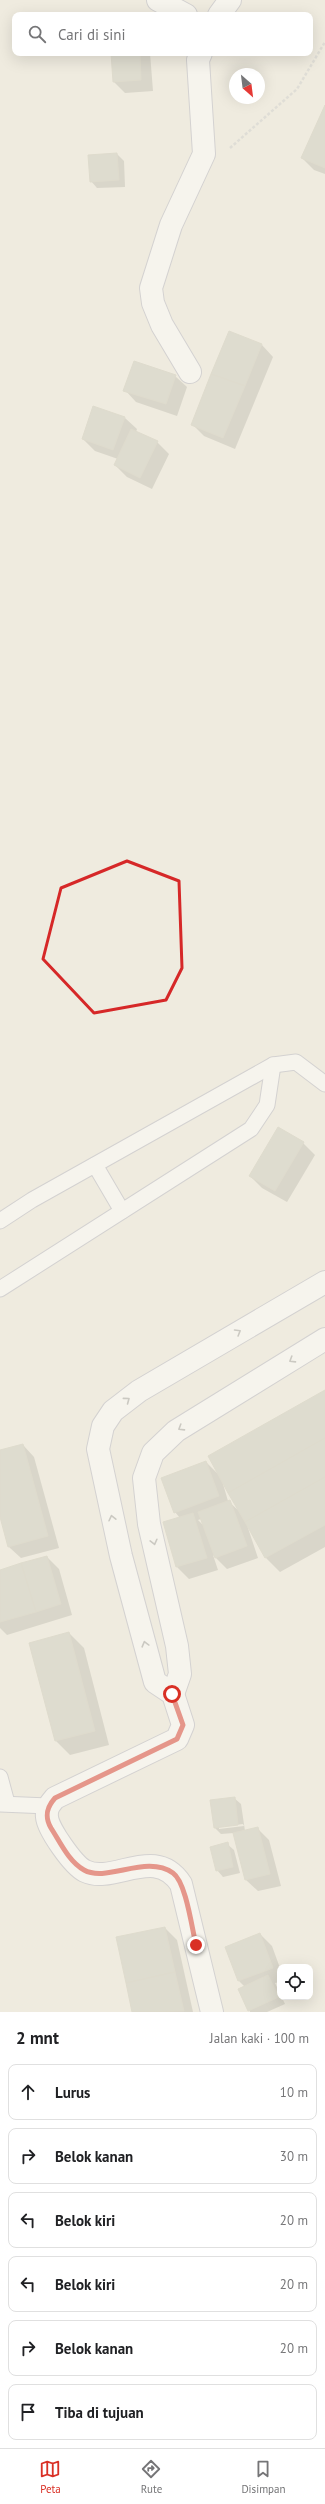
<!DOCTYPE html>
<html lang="id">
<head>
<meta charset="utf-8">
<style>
	body { margin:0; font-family:"PT Sans",sans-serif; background:#f6f6f6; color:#202124 }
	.controls { position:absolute; right:12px; bottom:12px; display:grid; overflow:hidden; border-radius:8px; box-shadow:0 4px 16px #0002 }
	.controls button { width:36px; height:36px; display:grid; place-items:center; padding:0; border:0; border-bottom:1px solid #e0e0e0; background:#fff; color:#202124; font:20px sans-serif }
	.compass { position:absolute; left:229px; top:68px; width:36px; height:36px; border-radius:50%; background:#fff; box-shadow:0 4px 16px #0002; rotate:152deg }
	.stop { position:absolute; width:12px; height:12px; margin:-9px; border:3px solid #d93025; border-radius:50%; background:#fff }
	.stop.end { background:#d93025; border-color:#fff; box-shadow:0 1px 4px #0008 }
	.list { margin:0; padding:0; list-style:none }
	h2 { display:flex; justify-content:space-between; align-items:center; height:52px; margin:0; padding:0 16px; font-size:17px }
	h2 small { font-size:13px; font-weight:400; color:#757577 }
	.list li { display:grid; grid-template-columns:26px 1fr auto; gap:12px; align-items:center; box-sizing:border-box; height:56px; margin:0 8px 8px; padding:0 8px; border:1px solid #e0e0e0; border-radius:8px }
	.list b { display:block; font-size:15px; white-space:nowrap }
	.list em { font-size:13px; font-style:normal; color:#757577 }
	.icon { flex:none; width:22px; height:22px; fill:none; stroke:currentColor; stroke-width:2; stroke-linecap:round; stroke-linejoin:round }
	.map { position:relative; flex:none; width:325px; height:2012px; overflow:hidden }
	.search { position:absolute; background:#fff; box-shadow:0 4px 16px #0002; left:12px; right:12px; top:12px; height:44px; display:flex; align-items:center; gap:10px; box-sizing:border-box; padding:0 14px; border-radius:8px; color:#757577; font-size:15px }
	.sheet { height:436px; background:#fff }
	nav { display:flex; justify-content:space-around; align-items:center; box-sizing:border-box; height:56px; border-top:1px solid #e0e0e0; background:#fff; font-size:11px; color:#757577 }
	nav a { display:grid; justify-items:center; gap:2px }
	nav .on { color:#d93025 }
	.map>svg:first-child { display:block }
	.shadow { fill:#0003; fill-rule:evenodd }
	.building { fill:#cbc9bd; stroke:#cbc8b8 }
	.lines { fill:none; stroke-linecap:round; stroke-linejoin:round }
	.lane-casing { stroke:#b3b3c1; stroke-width:17 }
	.street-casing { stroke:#b3b3c1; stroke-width:24 }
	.path { stroke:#cdcdcd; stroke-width:2.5; stroke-dasharray:3 2; stroke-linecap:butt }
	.lane { stroke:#fff; stroke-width:15 }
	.street { stroke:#fff; stroke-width:22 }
	.oneway { stroke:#a0a0a0 }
	.route { stroke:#d93025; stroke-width:5 }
	.marked { fill:none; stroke:#d62828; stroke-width:3; stroke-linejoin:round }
</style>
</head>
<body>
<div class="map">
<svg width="325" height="2012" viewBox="0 0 325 2012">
	<rect width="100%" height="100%" fill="#efebdf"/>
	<g class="shadow">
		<path d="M 112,53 L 150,53 L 153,91 L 125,93 L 114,82 Z"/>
		<path d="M 325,107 L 325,174 L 314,170 L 302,158 Z"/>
		<path d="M 117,154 L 124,161 L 125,187 L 97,188 L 91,181 Z"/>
		<path d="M 262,345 L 273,357 L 235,449 L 204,436 L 192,424 Z"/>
		<path d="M 175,376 L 187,387 L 177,416 L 136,402 L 125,390 Z"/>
		<path d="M 125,418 L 137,429 L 136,432 L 157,442 L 169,454 L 152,489 L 127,477 L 115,465 L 118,459 L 95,451 L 83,439 Z"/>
		<path d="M 303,1143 L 315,1155 L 287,1202 L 262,1188 L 250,1176 Z"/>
		<path d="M 325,1391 L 325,1547 L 280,1572 L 266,1558 L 246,1522 L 258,1558 L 227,1569 L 213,1555 L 218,1570 L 189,1579 L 177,1567 L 164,1523 L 180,1518 L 175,1512 L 206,1462 L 217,1473 ZM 221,1477 L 238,1510 L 228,1501 ZM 201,1519 L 203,1525 L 198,1520 Z"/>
		<path d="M 23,1445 L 34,1457 L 59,1548 L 21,1558 L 9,1547 L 0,1513 L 0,1451 Z"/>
		<path d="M 47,1557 L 59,1569 L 72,1615 L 7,1635 L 0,1628 L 0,1571 Z"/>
		<path d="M 69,1633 L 84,1648 L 109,1745 L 70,1755 L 56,1741 Z"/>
		<path d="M 234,1798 L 241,1804 L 245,1831 L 257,1828 L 269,1840 L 281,1886 L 258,1891 L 246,1880 L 234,1833 L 221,1834 L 215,1828 ZM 243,1824 L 244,1826 L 219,1829 L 219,1827 Z"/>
		<path d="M 227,1844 L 234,1850 L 240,1873 L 223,1877 L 217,1870 Z"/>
		<path d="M 165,1928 L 177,1940 L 193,2012 L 133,2012 L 117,1938 Z"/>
		<path d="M 260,1934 L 272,1946 L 280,1968 L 280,1982 L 275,1983 L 285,2004 L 267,2012 L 250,2012 L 245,1987 L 239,1981 Z"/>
	</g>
	<g class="building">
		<path d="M 111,53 L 140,53 L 141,80 L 113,82 Z"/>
		<path d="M 325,105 L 325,168 L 301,158 Z"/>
		<path d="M 117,153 L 119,180 L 90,182 L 88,155 Z"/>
		<path d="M 229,331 L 262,344 L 245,386 L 211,374 Z"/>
		<path d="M 134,361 L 176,375 L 166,404 L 123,391 Z"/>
		<path d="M 211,374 L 245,386 L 223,438 L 191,425 Z"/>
		<path d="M 93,406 L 125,417 L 113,450 L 82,439 Z"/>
		<path d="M 131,429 L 158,441 L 140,478 L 114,465 Z"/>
		<path d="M 278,1127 L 304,1142 L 275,1191 L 249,1176 Z"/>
		<path d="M 325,1390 L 325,1438 L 228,1493 L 208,1456 Z"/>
		<path d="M 325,1438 L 325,1477 L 245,1522 L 228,1493 Z"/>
		<path d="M 23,1444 L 48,1536 L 8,1547 L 0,1517 L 0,1450 Z"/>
		<path d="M 206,1461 L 219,1496 L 174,1513 L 161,1478 Z"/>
		<path d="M 325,1477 L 325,1525 L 265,1558 L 245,1522 Z"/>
		<path d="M 230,1500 L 247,1546 L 215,1558 L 198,1512 Z"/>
		<path d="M 193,1513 L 207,1558 L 176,1567 L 163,1522 Z"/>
		<path d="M 47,1556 L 61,1604 L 36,1612 L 21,1563 Z"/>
		<path d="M 21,1563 L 36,1612 L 0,1622 L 0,1570 Z"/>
		<path d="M 69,1632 L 95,1731 L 55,1741 L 29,1643 Z"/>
		<path d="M 235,1797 L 238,1825 L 214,1828 L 210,1800 Z"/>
		<path d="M 258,1827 L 270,1874 L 245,1880 L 233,1833 Z"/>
		<path d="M 228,1842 L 233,1867 L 216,1871 L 210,1847 Z"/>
		<path d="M 165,1927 L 175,1972 L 126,1983 L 116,1937 Z"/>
		<path d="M 260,1933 L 273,1968 L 238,1981 L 225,1947 Z"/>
		<path d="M 175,1972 L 184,2011 L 132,2012 L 126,1983 Z"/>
		<path d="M 268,1975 L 279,1997 L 248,2011 L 238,1989 Z"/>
	</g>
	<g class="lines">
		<g class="lane-casing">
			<g id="lane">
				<path d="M 95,1165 L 122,1211"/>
				<path d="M 0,1221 L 32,1200 L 273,1065 L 296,1062 L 325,1084"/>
				<path d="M 0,1289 L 251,1129 L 267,1105 L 273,1065"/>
				<path d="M 0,1777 L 7,1803"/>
				<path d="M 0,1804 L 48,1806"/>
			</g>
		</g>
		<g class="street-casing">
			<g id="street">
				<path d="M 158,0 L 186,15"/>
				<path d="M 219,15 L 230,0"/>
				<path d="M 190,372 L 162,325 L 153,303 L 151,288 L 171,225 L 204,154 L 198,60 L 201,53"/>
				<path d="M 173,1694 L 180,1674 L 177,1646 L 149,1524 L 144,1478 L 153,1453 L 176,1431 L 325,1339"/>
				<path d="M 212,2012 L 181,1884 C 155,1844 114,1885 85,1871 C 73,1865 48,1829 47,1817 C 46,1808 50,1804 55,1798 L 177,1739 L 183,1725 L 173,1694 L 155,1682 L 121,1556 L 98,1449 L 103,1426 L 113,1411 L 139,1391 L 325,1282"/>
			</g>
		</g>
		<path class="path" d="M 230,148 L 297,89 L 325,42"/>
		<use href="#lane" class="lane"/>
		<use href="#street" class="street"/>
	</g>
	<defs><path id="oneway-chevron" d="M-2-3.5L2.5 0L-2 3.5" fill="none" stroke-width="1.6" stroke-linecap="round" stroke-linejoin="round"/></defs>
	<g class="oneway">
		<use href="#oneway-chevron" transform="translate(238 1332) rotate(-31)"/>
		<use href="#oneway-chevron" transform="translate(292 1360) rotate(148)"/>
		<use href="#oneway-chevron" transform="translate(127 1400) rotate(-37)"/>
		<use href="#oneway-chevron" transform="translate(181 1428) rotate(148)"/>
		<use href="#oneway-chevron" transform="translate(112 1518) rotate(-103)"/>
		<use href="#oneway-chevron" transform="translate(154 1542) rotate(76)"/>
		<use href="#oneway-chevron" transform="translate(145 1644) rotate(-105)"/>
	</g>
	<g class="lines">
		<path class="route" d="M 172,1694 L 183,1725 L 177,1739 L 55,1798 C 47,1807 44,1816 51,1828 C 60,1842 69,1862 84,1870 C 107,1883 146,1854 173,1873 C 186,1882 192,1929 196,1945"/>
	</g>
	<path d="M0 0H325V2012H0ZM 127,861 L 179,881 L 182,968 L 166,1000 L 94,1013 L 43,959 L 61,888 Z" fill="#efebdf" fill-opacity=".55" fill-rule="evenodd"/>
	<path class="marked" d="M 127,861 L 179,881 L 182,968 L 166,1000 L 94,1013 L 43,959 L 61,888 Z"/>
</svg>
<div class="controls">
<button><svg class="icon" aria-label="locate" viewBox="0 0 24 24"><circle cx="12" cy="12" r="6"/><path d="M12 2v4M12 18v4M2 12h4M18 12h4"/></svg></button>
</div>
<svg class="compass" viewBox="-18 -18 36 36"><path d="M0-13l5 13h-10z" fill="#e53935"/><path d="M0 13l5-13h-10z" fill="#757577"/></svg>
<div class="stop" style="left:172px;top:1694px"></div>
<div class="stop end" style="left:196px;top:1945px"></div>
<div class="search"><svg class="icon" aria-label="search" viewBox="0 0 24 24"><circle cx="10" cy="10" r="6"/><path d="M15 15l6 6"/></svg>Cari di sini</div>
</div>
<section class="sheet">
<h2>2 mnt<small>Jalan kaki · 100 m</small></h2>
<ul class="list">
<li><svg class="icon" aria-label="ahead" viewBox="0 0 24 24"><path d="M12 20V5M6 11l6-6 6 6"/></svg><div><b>Lurus</b></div><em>10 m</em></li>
<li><svg class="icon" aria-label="right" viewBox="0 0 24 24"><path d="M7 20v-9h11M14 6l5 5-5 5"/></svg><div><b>Belok kanan</b></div><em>30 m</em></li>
<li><svg class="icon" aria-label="left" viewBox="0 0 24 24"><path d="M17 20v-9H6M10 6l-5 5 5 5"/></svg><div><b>Belok kiri</b></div><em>20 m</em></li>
<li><svg class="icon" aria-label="left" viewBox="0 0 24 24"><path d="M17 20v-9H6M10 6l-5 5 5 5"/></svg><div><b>Belok kiri</b></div><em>20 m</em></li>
<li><svg class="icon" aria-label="right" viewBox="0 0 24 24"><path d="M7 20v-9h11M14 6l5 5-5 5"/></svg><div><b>Belok kanan</b></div><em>20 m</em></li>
<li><svg class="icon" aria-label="arrive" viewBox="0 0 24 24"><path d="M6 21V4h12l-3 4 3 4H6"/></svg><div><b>Tiba di tujuan</b></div></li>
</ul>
</section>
<nav>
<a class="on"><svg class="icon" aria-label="map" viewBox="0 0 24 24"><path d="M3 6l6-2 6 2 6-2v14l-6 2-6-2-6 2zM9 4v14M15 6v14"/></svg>Peta</a>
<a><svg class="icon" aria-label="directions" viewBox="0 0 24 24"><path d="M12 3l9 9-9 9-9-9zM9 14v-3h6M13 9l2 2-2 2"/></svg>Rute</a>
<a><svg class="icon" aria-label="saved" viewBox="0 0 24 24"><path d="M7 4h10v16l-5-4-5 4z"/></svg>Disimpan</a>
</nav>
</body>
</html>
